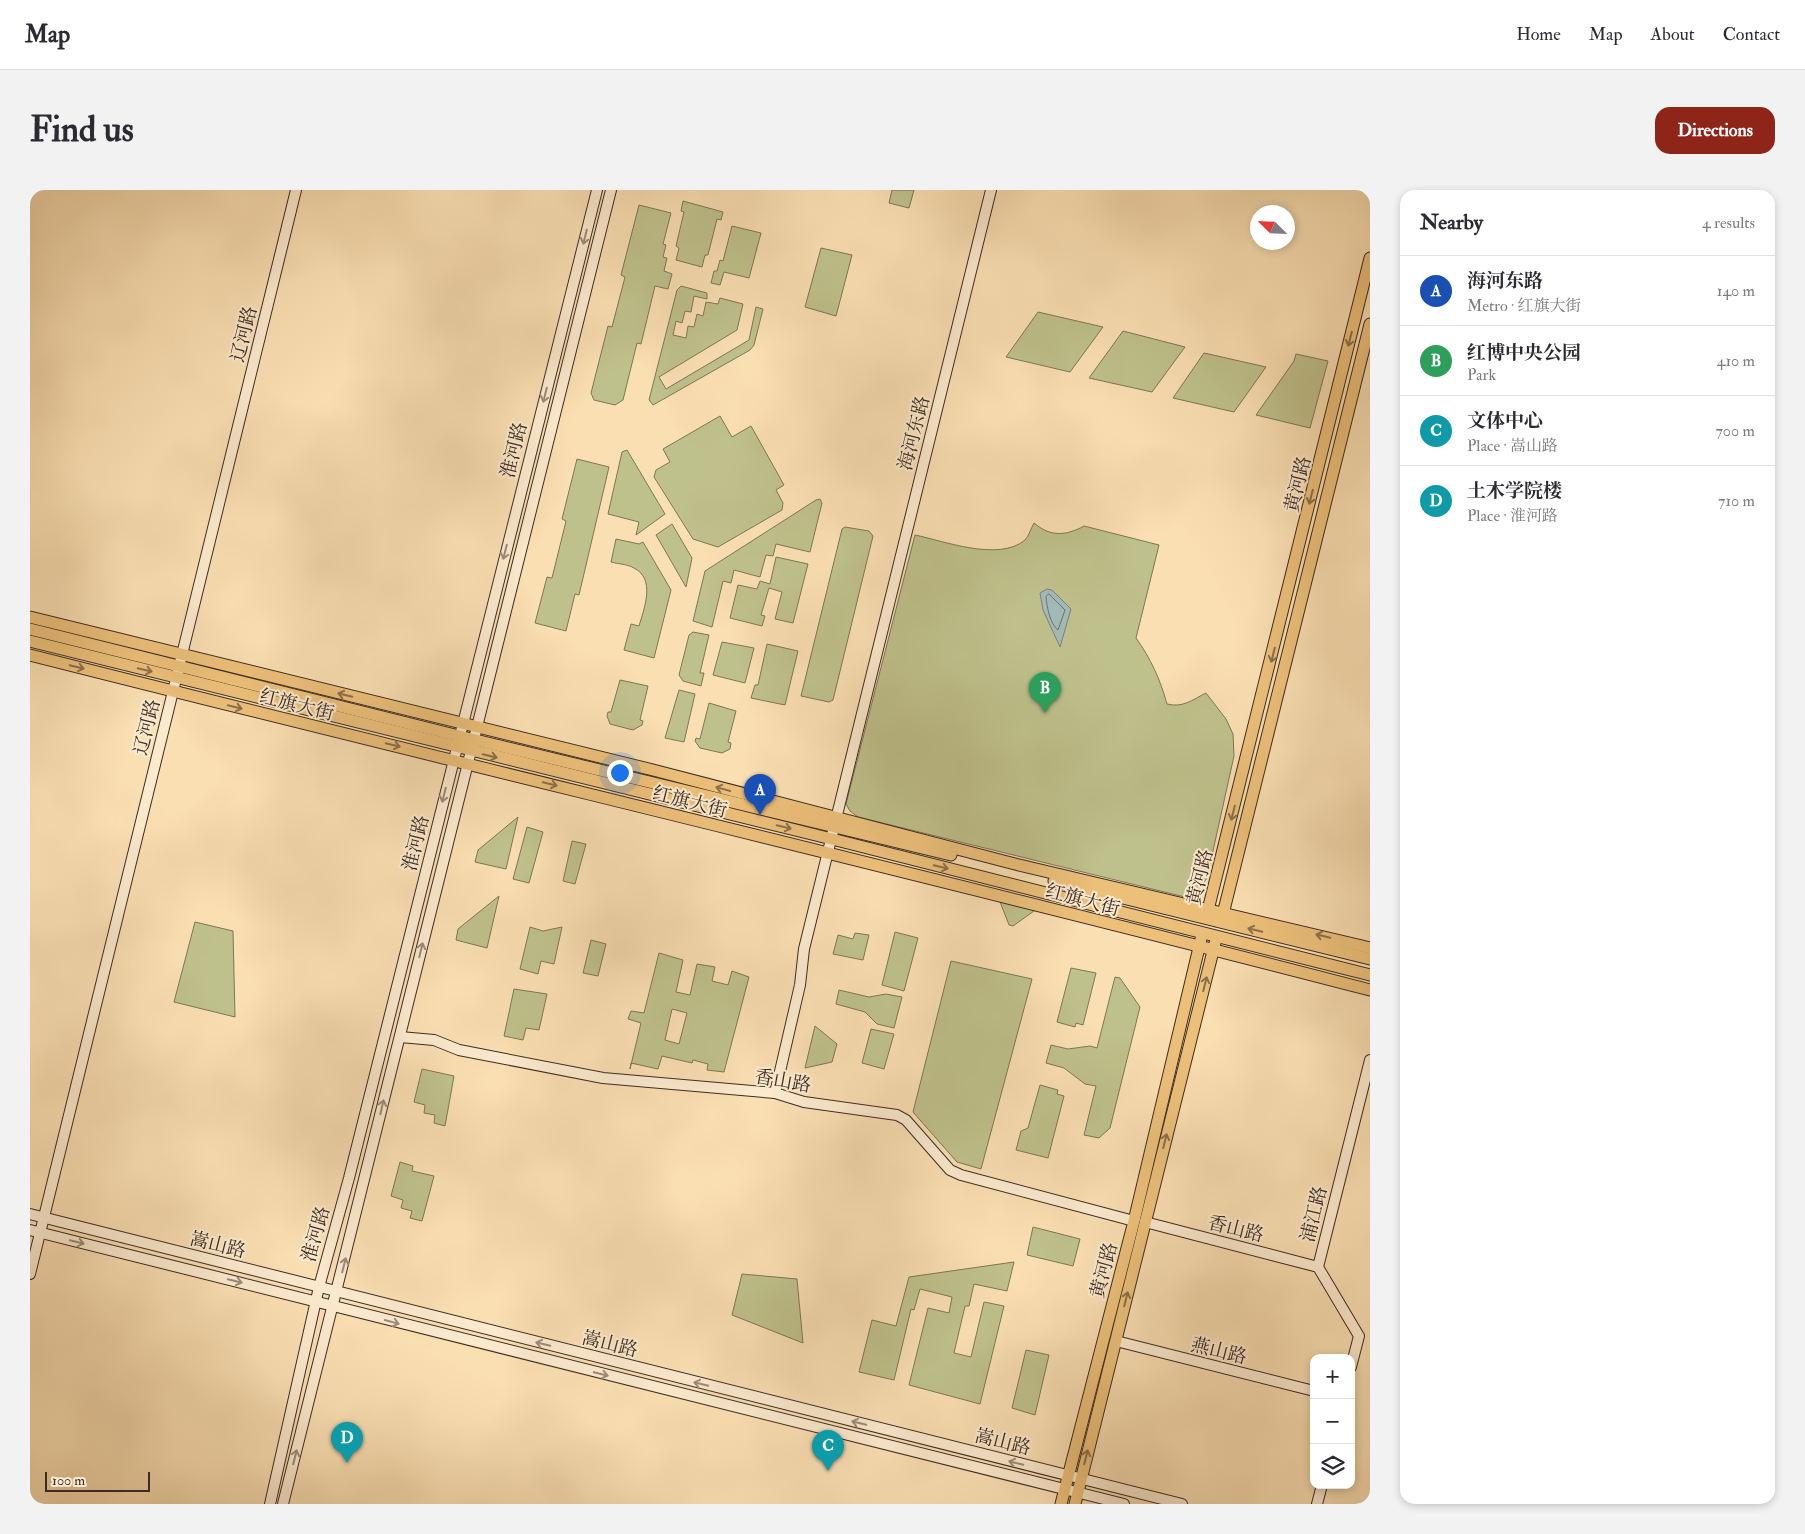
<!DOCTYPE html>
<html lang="en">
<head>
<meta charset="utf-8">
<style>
	body { margin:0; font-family:"IM FELL Double Pica","Noto Serif SC",serif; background:#f2f2f3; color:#2b2b33 }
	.controls { position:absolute; right:15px; bottom:15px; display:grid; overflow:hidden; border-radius:10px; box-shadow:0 2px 8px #0003 }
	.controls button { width:45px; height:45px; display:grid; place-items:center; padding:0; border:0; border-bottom:1px solid #e1e1e2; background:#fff; color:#2b2b33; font:25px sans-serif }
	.compass { position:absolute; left:1220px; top:15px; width:45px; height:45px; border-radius:50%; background:#fff; box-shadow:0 2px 8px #0003; rotate:294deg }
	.scale { position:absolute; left:15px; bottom:12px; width:105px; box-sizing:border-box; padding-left:5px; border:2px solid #3c2c24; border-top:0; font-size:14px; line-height:18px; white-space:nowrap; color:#3c2c24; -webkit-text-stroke:4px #fceace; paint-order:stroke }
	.you { position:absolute; left:589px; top:582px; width:18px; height:18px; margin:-12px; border:4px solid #fff; border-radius:50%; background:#1a73e8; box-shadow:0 0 0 8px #1a73e833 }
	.badge { display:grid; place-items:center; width:32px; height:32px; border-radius:50%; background:#8f2418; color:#fff; font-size:16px; font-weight:700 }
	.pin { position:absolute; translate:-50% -41px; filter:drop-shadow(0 1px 2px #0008) }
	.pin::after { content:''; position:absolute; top:26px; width:18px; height:15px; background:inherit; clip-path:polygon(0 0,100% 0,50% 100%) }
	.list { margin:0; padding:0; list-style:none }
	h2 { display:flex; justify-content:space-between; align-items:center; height:65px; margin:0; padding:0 20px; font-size:21px }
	h2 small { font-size:16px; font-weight:400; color:#7c7c81 }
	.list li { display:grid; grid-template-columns:32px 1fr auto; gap:15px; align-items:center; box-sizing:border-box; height:70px; padding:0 20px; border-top:1px solid #e1e1e2 }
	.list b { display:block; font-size:19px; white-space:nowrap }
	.list p { margin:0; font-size:16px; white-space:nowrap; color:#7c7c81 }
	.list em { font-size:16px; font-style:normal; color:#7c7c81 }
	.icon { flex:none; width:28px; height:28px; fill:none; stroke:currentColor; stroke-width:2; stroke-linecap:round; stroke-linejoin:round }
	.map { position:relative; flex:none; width:1340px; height:1314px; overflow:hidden; border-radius:15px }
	header { display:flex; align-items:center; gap:30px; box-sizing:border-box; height:70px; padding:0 25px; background:#fff; border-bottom:1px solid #e1e1e2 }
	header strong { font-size:24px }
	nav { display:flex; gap:28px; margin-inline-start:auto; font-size:18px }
	.intro { display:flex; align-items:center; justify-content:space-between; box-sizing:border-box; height:120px; padding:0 30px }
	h1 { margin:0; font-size:35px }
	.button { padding:12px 22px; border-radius:15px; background:#8f2418; color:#fff; font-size:18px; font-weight:700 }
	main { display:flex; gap:30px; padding:0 30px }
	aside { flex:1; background:#fff; border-radius:15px; box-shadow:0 2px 8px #0003 }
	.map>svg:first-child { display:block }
	.green { fill:#bfc18c; stroke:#7e7658; fill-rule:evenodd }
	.water { fill:#a2bab7; stroke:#79817c }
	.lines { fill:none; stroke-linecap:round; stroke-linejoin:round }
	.shore { stroke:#6f736e; stroke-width:1 }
	.secondary-casing { stroke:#3c2c24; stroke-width:12 }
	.primary-casing { stroke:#3c2c24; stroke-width:13 }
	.secondary { stroke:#fceace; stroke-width:10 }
	.primary { stroke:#edc07a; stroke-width:11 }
	.oneway { stroke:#9c8b79 }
	.oneway2 { stroke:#8c6f4b }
	.labels { text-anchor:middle; stroke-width:4; stroke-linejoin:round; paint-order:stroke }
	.street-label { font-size:19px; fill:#3c2c24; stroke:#fceace }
</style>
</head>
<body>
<header>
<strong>Map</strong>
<nav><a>Home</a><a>Map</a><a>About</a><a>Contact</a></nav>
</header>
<div class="intro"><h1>Find us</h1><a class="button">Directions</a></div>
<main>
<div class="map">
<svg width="1340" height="1314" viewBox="0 0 1340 1314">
	<rect width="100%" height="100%" fill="#fadfb3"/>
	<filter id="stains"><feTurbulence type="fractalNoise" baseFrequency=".004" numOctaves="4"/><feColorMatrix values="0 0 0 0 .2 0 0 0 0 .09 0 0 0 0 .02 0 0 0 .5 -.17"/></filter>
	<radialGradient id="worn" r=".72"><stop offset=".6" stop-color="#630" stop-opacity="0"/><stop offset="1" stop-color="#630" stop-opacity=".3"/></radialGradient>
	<g class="green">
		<path d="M 862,0 L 884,0 L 879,18 L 859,13 Z"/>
		<path d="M 653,11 L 693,22 L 691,30 L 687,29 L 678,65 L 675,65 L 672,77 L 646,70 L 649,58 L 646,56 L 654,22 L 651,21 Z"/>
		<path d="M 609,15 L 641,23 L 633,54 L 636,55 L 633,67 L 637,68 L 634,81 L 642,84 L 638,99 L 625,96 L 611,154 L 607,153 L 593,210 L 585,215 L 564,210 L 561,203 L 578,136 L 582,137 L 595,87 L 591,85 Z"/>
		<path d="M 702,36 L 731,43 L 719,88 L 694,82 L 690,95 L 681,93 L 684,81 L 687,81 L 690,70 L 693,71 Z"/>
		<path d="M 791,58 L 822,65 L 806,126 L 775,117 Z"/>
		<path d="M 651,96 L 677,103 L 677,109 L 664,106 L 661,122 L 655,121 L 652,133 L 646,131 L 643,145 L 656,148 L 658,136 L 664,137 L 667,124 L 673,126 L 676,112 L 688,114 L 690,108 L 713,114 L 707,140 L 629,187 L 636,199 L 719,150 L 726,117 L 733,119 L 724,155 L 720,160 L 623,215 L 619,210 L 647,100 Z"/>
		<path d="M 1008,122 L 1073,137 L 1040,182 L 976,167 Z"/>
		<path d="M 1093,141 L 1155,157 L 1122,202 L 1059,188 Z"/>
		<path d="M 1174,163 L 1236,177 L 1204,222 L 1143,208 Z"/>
		<path d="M 1266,164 L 1298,171 L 1280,238 L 1226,225 L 1264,171 Z"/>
		<path d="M 690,226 L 702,247 L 721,236 L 754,295 L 746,300 L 753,313 L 752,320 L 688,357 L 663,349 L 624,287 L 626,280 L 640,272 L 633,259 Z"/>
		<path d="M 597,260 L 635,324 L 606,345 L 609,332 L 578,324 L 592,262 Z"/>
		<path d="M 547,269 L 579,277 L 549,405 L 545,404 L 536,441 L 505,433 L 517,387 L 522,388 L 536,331 L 532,329 Z"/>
		<path d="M 790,309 L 792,313 L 780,362 L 746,354 L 743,366 L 736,365 L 730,387 L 704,380 L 701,393 L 693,391 L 682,437 L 663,431 L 675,381 L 786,310 Z"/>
		<path d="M 1004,333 C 1020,347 1036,346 1054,336 L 1129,355 L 1106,448 C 1121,469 1130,489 1137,514 C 1153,518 1162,510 1176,503 L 1196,529 L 1203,544 L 1204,566 L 1177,688 L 1165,705 L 1155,707 L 828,627 L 820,621 L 816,614 L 885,345 C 914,351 969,372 995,350 C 999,346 1001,338 1004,333 Z"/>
		<path d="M 642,334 L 662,368 L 656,397 L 626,345 Z"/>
		<path d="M 815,337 L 839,341 L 843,346 L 803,510 L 799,512 L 771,506 L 812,339 Z"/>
		<path d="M 586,349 L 609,354 L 613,352 L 641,400 L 624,468 L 594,460 L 601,434 L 609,436 C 614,419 626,389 604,378 C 597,374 588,374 581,372 Z"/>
		<path d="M 746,367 L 778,374 L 763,433 L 745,429 L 752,402 L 739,398 L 731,425 L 735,426 L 732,436 L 700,428 L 708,395 L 727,399 L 730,391 L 740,394 Z"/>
		<path d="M 663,442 L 679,445 L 670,483 L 674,483 L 671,496 L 653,491 L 649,485 L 659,445 Z"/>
		<path d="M 692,452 L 724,458 L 715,493 L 683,485 Z"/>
		<path d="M 737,454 L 768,461 L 755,515 L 721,508 L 725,495 L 728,495 Z"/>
		<path d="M 590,490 L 618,496 L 610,530 L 613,531 L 612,535 L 603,540 L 580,534 L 577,526 L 578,522 L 581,522 Z"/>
		<path d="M 649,500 L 665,504 L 654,552 L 635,548 Z"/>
		<path d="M 679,513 L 706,521 L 698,552 L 701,553 L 700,559 L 692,563 L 670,558 L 665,551 L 666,548 L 670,549 Z"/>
		<path d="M 488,627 L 476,679 L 445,672 L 448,660 Z"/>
		<path d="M 497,637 L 513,642 L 499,693 L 483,689 Z"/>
		<path d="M 542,651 L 556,654 L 545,694 L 533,691 Z"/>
		<path d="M 967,704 L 1011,716 L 983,736 L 979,735 Z"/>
		<path d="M 469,706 L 457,758 L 426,750 L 428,739 Z"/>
		<path d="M 165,732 L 203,741 L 205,827 L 144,812 Z"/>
		<path d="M 500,737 L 513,741 L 532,737 L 524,774 L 511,771 L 508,784 L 490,779 Z"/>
		<path d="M 865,742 L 888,748 L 874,801 L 852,795 Z"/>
		<path d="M 825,743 L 839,745 L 833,770 L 803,764 L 808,745 L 823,749 Z"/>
		<path d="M 561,750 L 576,754 L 568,786 L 553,783 Z"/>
		<path d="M 629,763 L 653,770 L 646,802 L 660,805 L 667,774 L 685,777 L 682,791 L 698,795 L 702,781 L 719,787 L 694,882 L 677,880 L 678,874 L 663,870 L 662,873 L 632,866 L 628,879 L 601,873 L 600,879 L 611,833 L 598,829 L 601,821 L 614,823 ZM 642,819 L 657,823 L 649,854 L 635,850 Z"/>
		<path d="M 921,771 L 1002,789 L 951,979 L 927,972 L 883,922 Z"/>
		<path d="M 1041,778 L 1066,783 L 1053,835 L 1046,833 L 1045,837 L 1027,832 Z"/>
		<path d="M 1085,787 L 1090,788 L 1110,817 L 1080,938 L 1069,948 L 1054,945 L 1066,896 L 1055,894 L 1034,878 L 1016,873 L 1021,855 L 1038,859 L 1060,856 L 1067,858 Z"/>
		<path d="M 484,799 L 517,804 L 509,840 L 496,838 L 493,850 L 474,846 Z"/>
		<path d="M 809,800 L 839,807 L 856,804 L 872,807 L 864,838 L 847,834 L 835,822 L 806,814 Z"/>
		<path d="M 785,836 L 807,854 L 802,872 L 775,878 Z"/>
		<path d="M 841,839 L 864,844 L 854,879 L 832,873 Z"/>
		<path d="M 392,879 L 424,886 L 415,936 L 404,933 L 405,925 L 394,923 L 395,915 L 384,912 Z"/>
		<path d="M 1010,895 L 1028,900 L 1027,904 L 1034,906 L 1018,968 L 986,960 L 991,941 L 998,938 Z"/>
		<path d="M 370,972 L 383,976 L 382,981 L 404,986 L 392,1031 L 380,1028 L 382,1021 L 371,1018 L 373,1010 L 361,1006 Z"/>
		<path d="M 1003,1037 L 1050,1049 L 1043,1076 L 997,1065 Z"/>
		<path d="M 984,1072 L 977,1101 L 944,1094 L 939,1116 L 935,1116 L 924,1163 L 941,1167 L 954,1112 L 974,1116 L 950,1214 L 879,1195 L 898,1118 L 919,1123 L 922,1107 L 890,1099 L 884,1120 L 881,1119 L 864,1190 L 829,1182 L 842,1130 L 866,1136 L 879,1087 Z"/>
		<path d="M 712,1084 L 767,1089 L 773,1153 L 702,1125 Z"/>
		<path d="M 996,1160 L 1019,1165 L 1005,1225 L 982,1218 Z"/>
	</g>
	<path class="water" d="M 1017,399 L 1022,400 L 1041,419 L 1030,457 L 1013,420 L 1010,403 Z"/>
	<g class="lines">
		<path class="shore" d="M 1019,404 L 1035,420 L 1028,440 C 1020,434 1017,417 1016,407 Z"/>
		<g class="secondary-casing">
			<g id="secondary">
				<path d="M 370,847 L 404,850 L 429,860 L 573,888 L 745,903 L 774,912 L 867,925 L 876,930 L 920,980 L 931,985 L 1104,1031"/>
				<path d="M 745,903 L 770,795 L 774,759 L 961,0"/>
				<path d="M 0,1024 L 1152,1314"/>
				<path d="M 1115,1032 L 1288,1077"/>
				<path d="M 0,1040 L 1094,1314"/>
				<path d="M 0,1084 L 266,0"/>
				<path d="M 1086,1151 L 1284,1201"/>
				<path d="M 1321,1177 L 1329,1146 L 1288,1077 L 1340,870"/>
				<path d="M 240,1314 L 289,1097 L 319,988 L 567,0"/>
				<path d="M 253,1314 L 581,0"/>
				<path d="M 1287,1314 L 1292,1295"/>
			</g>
		</g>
		<g class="primary-casing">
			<g id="primary">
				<path d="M 0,427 L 623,580 L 985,674 L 1340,758"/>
				<path d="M 0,439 L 429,546 L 921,665"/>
				<path d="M 0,451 L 802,649 L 1340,785"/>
				<path d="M 0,465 C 446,578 894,684 1340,800"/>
				<path d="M 1024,691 L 1340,769"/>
				<path d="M 1177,724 L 1340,68"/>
				<path d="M 1192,728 L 1340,134"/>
				<path d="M 1031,1314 L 1104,1031 L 1171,749"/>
				<path d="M 1045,1314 L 1185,753"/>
			</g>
		</g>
		<use href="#secondary" class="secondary"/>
		<use href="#primary" class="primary"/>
	</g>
	<defs><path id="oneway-shaft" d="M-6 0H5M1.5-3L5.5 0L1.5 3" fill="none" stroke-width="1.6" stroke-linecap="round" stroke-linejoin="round" transform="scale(1.25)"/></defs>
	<g class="oneway">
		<use href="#oneway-shaft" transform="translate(555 47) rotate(104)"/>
		<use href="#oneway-shaft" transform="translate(515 205) rotate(104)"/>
		<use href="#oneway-shaft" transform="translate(475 362) rotate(104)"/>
		<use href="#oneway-shaft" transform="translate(414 605) rotate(104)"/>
		<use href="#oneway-shaft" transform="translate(391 760) rotate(-76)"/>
		<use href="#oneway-shaft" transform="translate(352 917) rotate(-77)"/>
		<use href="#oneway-shaft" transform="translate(47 1052) rotate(14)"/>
		<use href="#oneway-shaft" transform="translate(314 1075) rotate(-76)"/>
		<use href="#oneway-shaft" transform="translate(205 1091) rotate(14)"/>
		<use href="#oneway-shaft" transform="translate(362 1132) rotate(15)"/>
		<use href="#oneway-shaft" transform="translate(513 1154) rotate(-166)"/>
		<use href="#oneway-shaft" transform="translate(571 1184) rotate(14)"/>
		<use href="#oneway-shaft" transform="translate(671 1194) rotate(-166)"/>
		<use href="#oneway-shaft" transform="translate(829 1233) rotate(-166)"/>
		<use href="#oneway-shaft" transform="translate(265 1267) rotate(-76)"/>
		<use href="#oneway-shaft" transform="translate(986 1273) rotate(-166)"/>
	</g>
	<g class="oneway2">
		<use href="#oneway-shaft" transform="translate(1320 149) rotate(104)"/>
		<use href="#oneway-shaft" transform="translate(1281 307) rotate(104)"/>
		<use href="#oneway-shaft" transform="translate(1243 465) rotate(104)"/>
		<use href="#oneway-shaft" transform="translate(47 477) rotate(14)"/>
		<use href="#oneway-shaft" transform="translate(115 480) rotate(14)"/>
		<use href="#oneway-shaft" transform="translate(315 505) rotate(-166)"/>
		<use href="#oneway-shaft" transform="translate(205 517) rotate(14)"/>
		<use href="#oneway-shaft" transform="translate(363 555) rotate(14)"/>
		<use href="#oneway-shaft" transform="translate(460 566) rotate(14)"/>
		<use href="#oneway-shaft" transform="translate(520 594) rotate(14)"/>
		<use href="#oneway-shaft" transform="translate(693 599) rotate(-165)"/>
		<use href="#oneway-shaft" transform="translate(1203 623) rotate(104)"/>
		<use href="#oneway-shaft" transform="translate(754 637) rotate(14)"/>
		<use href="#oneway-shaft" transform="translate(911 677) rotate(14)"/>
		<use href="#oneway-shaft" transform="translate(1225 740) rotate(-166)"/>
		<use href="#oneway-shaft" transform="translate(1293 746) rotate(-166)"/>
		<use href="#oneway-shaft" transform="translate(1175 794) rotate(-76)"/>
		<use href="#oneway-shaft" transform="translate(1135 951) rotate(-76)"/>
		<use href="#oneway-shaft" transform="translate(1096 1109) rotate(-76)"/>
		<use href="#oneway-shaft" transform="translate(1056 1267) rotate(-76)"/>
	</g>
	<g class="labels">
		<g class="street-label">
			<text transform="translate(213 144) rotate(-76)" y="7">辽河路</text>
			<text transform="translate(883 243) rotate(-76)" y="7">海河东路</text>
			<text transform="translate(483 260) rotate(-76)" y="7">淮河路</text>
			<text transform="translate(1267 294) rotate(-76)" y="7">黄河路</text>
			<text transform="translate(267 514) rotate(14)" y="7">红旗大街</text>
			<text transform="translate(116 537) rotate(-76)" y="7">辽河路</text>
			<text transform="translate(660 611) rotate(14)" y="7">红旗大街</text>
			<text transform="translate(385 653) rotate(-76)" y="7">淮河路</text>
			<text transform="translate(1169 687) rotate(-76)" y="7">黄河路</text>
			<text transform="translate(1053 709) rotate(15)" y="7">红旗大街</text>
			<text transform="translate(753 890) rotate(10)" y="7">香山路</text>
			<text transform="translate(1283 1024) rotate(-76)" y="7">浦江路</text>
			<text transform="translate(1206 1038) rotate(14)" y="7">香山路</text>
			<text transform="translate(285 1044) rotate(-74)" y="7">淮河路</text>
			<text transform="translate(188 1054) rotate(14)" y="7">嵩山路</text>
			<text transform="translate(1073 1080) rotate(-75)" y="7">黄河路</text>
			<text transform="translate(580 1153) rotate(14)" y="7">嵩山路</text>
			<text transform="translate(1189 1160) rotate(14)" y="7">燕山路</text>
			<text transform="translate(973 1251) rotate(14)" y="7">嵩山路</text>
		</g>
	</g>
	<rect width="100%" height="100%" filter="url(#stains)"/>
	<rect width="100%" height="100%" fill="url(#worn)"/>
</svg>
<div class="controls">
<button>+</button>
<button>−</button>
<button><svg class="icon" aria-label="layers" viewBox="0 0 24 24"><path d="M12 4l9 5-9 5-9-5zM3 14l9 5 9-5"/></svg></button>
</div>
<svg class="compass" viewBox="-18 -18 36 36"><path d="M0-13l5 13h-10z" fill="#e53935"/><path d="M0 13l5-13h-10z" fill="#7c7c81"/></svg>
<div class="scale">100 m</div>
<div class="you"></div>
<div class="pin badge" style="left:730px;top:625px;background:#1a4fb4">A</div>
<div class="pin badge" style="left:1015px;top:523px;background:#2e9e5b">B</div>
<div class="pin badge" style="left:798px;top:1281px;background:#0f9aa8">C</div>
<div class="pin badge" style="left:317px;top:1273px;background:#0f9aa8">D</div>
</div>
<aside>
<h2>Nearby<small>4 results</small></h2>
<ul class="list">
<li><span class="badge" style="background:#1a4fb4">A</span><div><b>海河东路</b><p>Metro · 红旗大街</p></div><em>140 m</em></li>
<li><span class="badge" style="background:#2e9e5b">B</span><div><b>红博中央公园</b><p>Park</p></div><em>410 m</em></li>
<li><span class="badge" style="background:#0f9aa8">C</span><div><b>文体中心</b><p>Place · 嵩山路</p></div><em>700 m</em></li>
<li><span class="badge" style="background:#0f9aa8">D</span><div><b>土木学院楼</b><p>Place · 淮河路</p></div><em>710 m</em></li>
</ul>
</aside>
</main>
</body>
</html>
